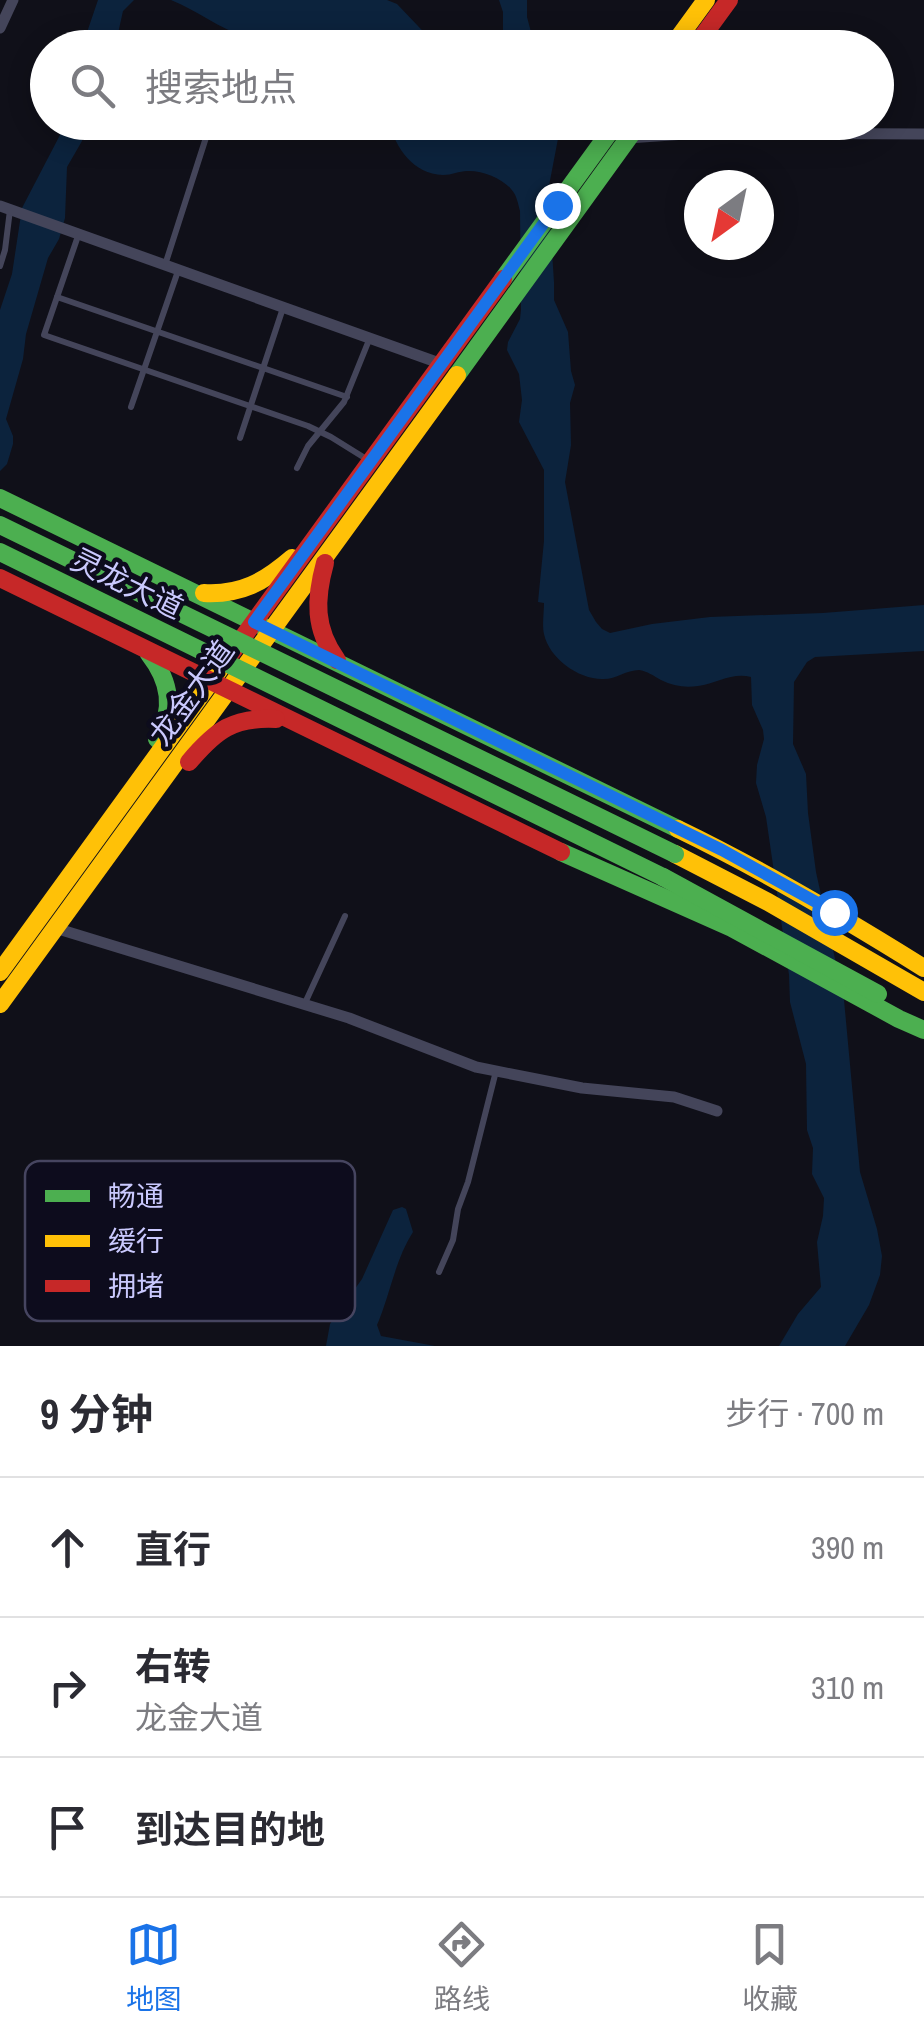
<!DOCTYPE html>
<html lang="zh">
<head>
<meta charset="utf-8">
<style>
	body { margin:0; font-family:"Archivo Narrow","Noto Sans SC",sans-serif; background:#f7f7f7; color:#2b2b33 }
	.compass { position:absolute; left:684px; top:170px; width:90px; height:90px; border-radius:50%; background:#fff; box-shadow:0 5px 25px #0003; rotate:213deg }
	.stop { position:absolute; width:30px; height:30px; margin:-22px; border:8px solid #1a73e8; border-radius:50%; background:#fff }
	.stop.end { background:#1a73e8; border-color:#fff; box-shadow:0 2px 10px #0008 }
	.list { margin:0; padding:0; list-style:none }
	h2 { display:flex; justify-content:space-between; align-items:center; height:130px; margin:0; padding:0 40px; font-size:42px }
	h2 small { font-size:32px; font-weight:400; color:#7c7c81 }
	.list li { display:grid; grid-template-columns:65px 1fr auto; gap:30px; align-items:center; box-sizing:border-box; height:140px; padding:0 40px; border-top:2px solid #e1e1e2 }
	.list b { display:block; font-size:38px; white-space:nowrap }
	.list p { margin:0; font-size:32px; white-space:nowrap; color:#7c7c81 }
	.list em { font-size:32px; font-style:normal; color:#7c7c81 }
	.icon { flex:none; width:55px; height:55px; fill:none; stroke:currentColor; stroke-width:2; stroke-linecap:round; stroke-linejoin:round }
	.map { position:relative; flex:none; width:924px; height:1346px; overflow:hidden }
	.search { position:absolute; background:#fff; box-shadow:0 5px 25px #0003; left:30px; right:30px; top:30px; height:110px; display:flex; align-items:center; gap:25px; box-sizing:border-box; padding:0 35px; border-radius:55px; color:#7c7c81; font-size:38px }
	.sheet { height:550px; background:#fff }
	nav { display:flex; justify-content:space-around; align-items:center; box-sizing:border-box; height:140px; border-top:2px solid #e1e1e2; background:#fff; font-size:28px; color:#7c7c81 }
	nav a { display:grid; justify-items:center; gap:5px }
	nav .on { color:#1a73e8 }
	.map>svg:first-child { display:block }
	.water { fill:#0c233d }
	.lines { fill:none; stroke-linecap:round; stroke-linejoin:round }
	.lane { stroke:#44455a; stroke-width:6 }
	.street { stroke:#44455a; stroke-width:11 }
	.fast { stroke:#4caf50; stroke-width:18 }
	.slow { stroke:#ffc107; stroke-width:18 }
	.jam { stroke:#c62828; stroke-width:18 }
	.fast-bridge { stroke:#4caf50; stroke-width:18 }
	.route { stroke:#1a73e8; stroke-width:12 }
	.labels { text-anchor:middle; stroke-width:9; stroke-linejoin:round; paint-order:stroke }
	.street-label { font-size:30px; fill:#cac9fe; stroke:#0d0c1d }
	.key { fill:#0d0c1d; stroke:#464560; stroke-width:2.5 }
	.key-label { font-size:28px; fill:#cac9fe }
</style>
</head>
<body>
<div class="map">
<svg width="924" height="1346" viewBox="0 0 924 1346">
	<rect width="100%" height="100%" fill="#101019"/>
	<g class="water">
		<path d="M 98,0 L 134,0 L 123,11 L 115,47 L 82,47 Z"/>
		<path d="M 171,0 L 387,0 L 397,4 L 438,47 C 375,48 308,55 247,37 C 219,29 197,10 171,0 Z"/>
		<path d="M 499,0 L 527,0 L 527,17 L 535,47 L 503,47 L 503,12 Z"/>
		<path d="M 61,123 L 86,123 L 82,141 L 67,167 L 65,218 L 59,239 L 48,258 L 26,334 L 23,359 L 6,419 L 13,436 L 13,444 L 7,464 L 0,471 L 0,310 L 12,274 L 22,208 L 60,135 Z"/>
		<path d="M 389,123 L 439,123 C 449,127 483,132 493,128 L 494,123 L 561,123 L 548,191 L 554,282 L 554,300 L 568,332 L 571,371 L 575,385 L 570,403 L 571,445 L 565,482 L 589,610 L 596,622 L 602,629 L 610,633 L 652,624 L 710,617 L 823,613 L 924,605 L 924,651 L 815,657 L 807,662 L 794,682 L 793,744 L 806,774 L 808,813 L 816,872 L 844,1000 L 860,1172 L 877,1229 L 882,1256 L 880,1275 L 869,1305 L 845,1346 L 779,1346 L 798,1314 L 821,1287 L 817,1242 L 823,1216 L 824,1198 L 812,1174 L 813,1148 L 807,1130 L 806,1064 L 790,1002 L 789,975 L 766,817 L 756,783 L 757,765 L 764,739 L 763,730 L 752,705 L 751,677 C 733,672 717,683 698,686 C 685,688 673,686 661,680 C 654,676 647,671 639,670 C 626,670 615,680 602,679 C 578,679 549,658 544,634 C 542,625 544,612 544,603 L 538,602 L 544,541 L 544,470 L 519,422 L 522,400 L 519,374 L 507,350 L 508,342 L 520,319 L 521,310 L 520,211 C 518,204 517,195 511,189 C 502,178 481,170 467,171 C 459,171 452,175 443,175 C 413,174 396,148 389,123 Z"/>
		<path d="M 402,1207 L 406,1209 L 413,1232 C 395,1260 390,1295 377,1325 L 381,1336 L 435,1346 L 326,1346 L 330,1324 L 362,1279 L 393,1210 Z"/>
	</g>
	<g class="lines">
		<g class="lane">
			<path d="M 78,236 L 44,335 L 308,426 L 331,437 L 368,460"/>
			<path d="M 165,265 L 211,122"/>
			<path d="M 0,266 L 5,250 L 10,210"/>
			<path d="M 57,297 L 347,397"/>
			<path d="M 131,407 L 178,271"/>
			<path d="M 240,438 L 283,308"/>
			<path d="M 297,468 L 308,446 L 344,402 L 369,340"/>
			<path d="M 305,1003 L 345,916"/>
			<path d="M 439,1272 L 453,1240 L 458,1209 L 468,1182 L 496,1071"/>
		</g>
		<g class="street">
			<path d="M 0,28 L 13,0"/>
			<path d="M 628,138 L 700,133 L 924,134"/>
			<path d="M 0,206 L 442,364"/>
			<path d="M 55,928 L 349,1018 L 476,1067 L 582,1088 L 674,1097 L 717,1111"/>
		</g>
		<g class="fast">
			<path d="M 503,279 L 617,122"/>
			<path d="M 457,375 L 640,122"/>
			<path d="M 0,498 L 678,829"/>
			<path d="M 149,654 C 170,681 175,709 157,739"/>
			<path d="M 561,852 L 732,928 L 899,1019 L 924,1030"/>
			<path d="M 663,877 L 878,994"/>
		</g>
		<g class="slow">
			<path d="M 671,48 L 706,0"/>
			<path d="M 204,593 C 241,595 264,582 292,558"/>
			<path d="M 678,829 C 763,870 844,918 924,968"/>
			<path d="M 675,854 L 768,902 L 924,992"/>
			<path d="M 0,972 L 225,662"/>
			<path d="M 0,1004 L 457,375"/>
		</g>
		<g class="jam">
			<path d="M 694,48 L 729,0"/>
			<path d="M 325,563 C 315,599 314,629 337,660"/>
			<path d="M 0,578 L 561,852"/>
			<path d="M 225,662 L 503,279"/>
			<path d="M 189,762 C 216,730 233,717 276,719"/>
		</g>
		<g class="fast-bridge">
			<path d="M 0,525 L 675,854"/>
			<path d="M 0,552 L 663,877"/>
		</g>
	</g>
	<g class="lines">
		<path class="route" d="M 557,205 L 254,622 L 722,850 L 834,912"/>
	</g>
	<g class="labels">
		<g class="street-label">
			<text transform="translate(127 584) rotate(26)" y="10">灵龙大道</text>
			<text transform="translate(192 693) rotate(-54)" y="10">龙金大道</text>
		</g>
	</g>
	<rect x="25" y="1161" width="330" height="160" rx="15" class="key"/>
	<rect x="45" y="1190" width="45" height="12" fill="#4caf50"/>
	<rect x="45" y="1235" width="45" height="12" fill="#ffc107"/>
	<rect x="45" y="1280" width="45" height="12" fill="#c62828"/>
	<g class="key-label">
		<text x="108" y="1206">畅通</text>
		<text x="108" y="1251">缓行</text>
		<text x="108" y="1296">拥堵</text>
	</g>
</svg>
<svg class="compass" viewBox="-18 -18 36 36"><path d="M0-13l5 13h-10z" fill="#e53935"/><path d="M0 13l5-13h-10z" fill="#7c7c81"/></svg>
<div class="stop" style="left:834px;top:912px"></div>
<div class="stop end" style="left:557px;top:205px"></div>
<div class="search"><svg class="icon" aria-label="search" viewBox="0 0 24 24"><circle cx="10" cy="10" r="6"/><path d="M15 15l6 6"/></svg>搜索地点</div>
</div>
<section class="sheet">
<h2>9 分钟<small>步行 · 700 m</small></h2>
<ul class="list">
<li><svg class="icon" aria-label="ahead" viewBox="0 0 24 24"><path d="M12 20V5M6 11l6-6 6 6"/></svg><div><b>直行</b></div><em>390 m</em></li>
<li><svg class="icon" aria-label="right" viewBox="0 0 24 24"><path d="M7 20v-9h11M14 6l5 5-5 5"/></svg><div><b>右转</b><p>龙金大道</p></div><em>310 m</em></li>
<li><svg class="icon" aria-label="arrive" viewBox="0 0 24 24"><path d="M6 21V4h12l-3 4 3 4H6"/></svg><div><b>到达目的地</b></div></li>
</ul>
</section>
<nav>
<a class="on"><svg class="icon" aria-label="map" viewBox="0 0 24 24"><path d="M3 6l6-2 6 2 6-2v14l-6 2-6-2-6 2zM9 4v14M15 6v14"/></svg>地图</a>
<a><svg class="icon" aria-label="directions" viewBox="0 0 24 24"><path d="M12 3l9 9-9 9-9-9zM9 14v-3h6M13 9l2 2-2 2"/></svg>路线</a>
<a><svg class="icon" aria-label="saved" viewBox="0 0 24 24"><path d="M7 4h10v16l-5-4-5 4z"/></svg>收藏</a>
</nav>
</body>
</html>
